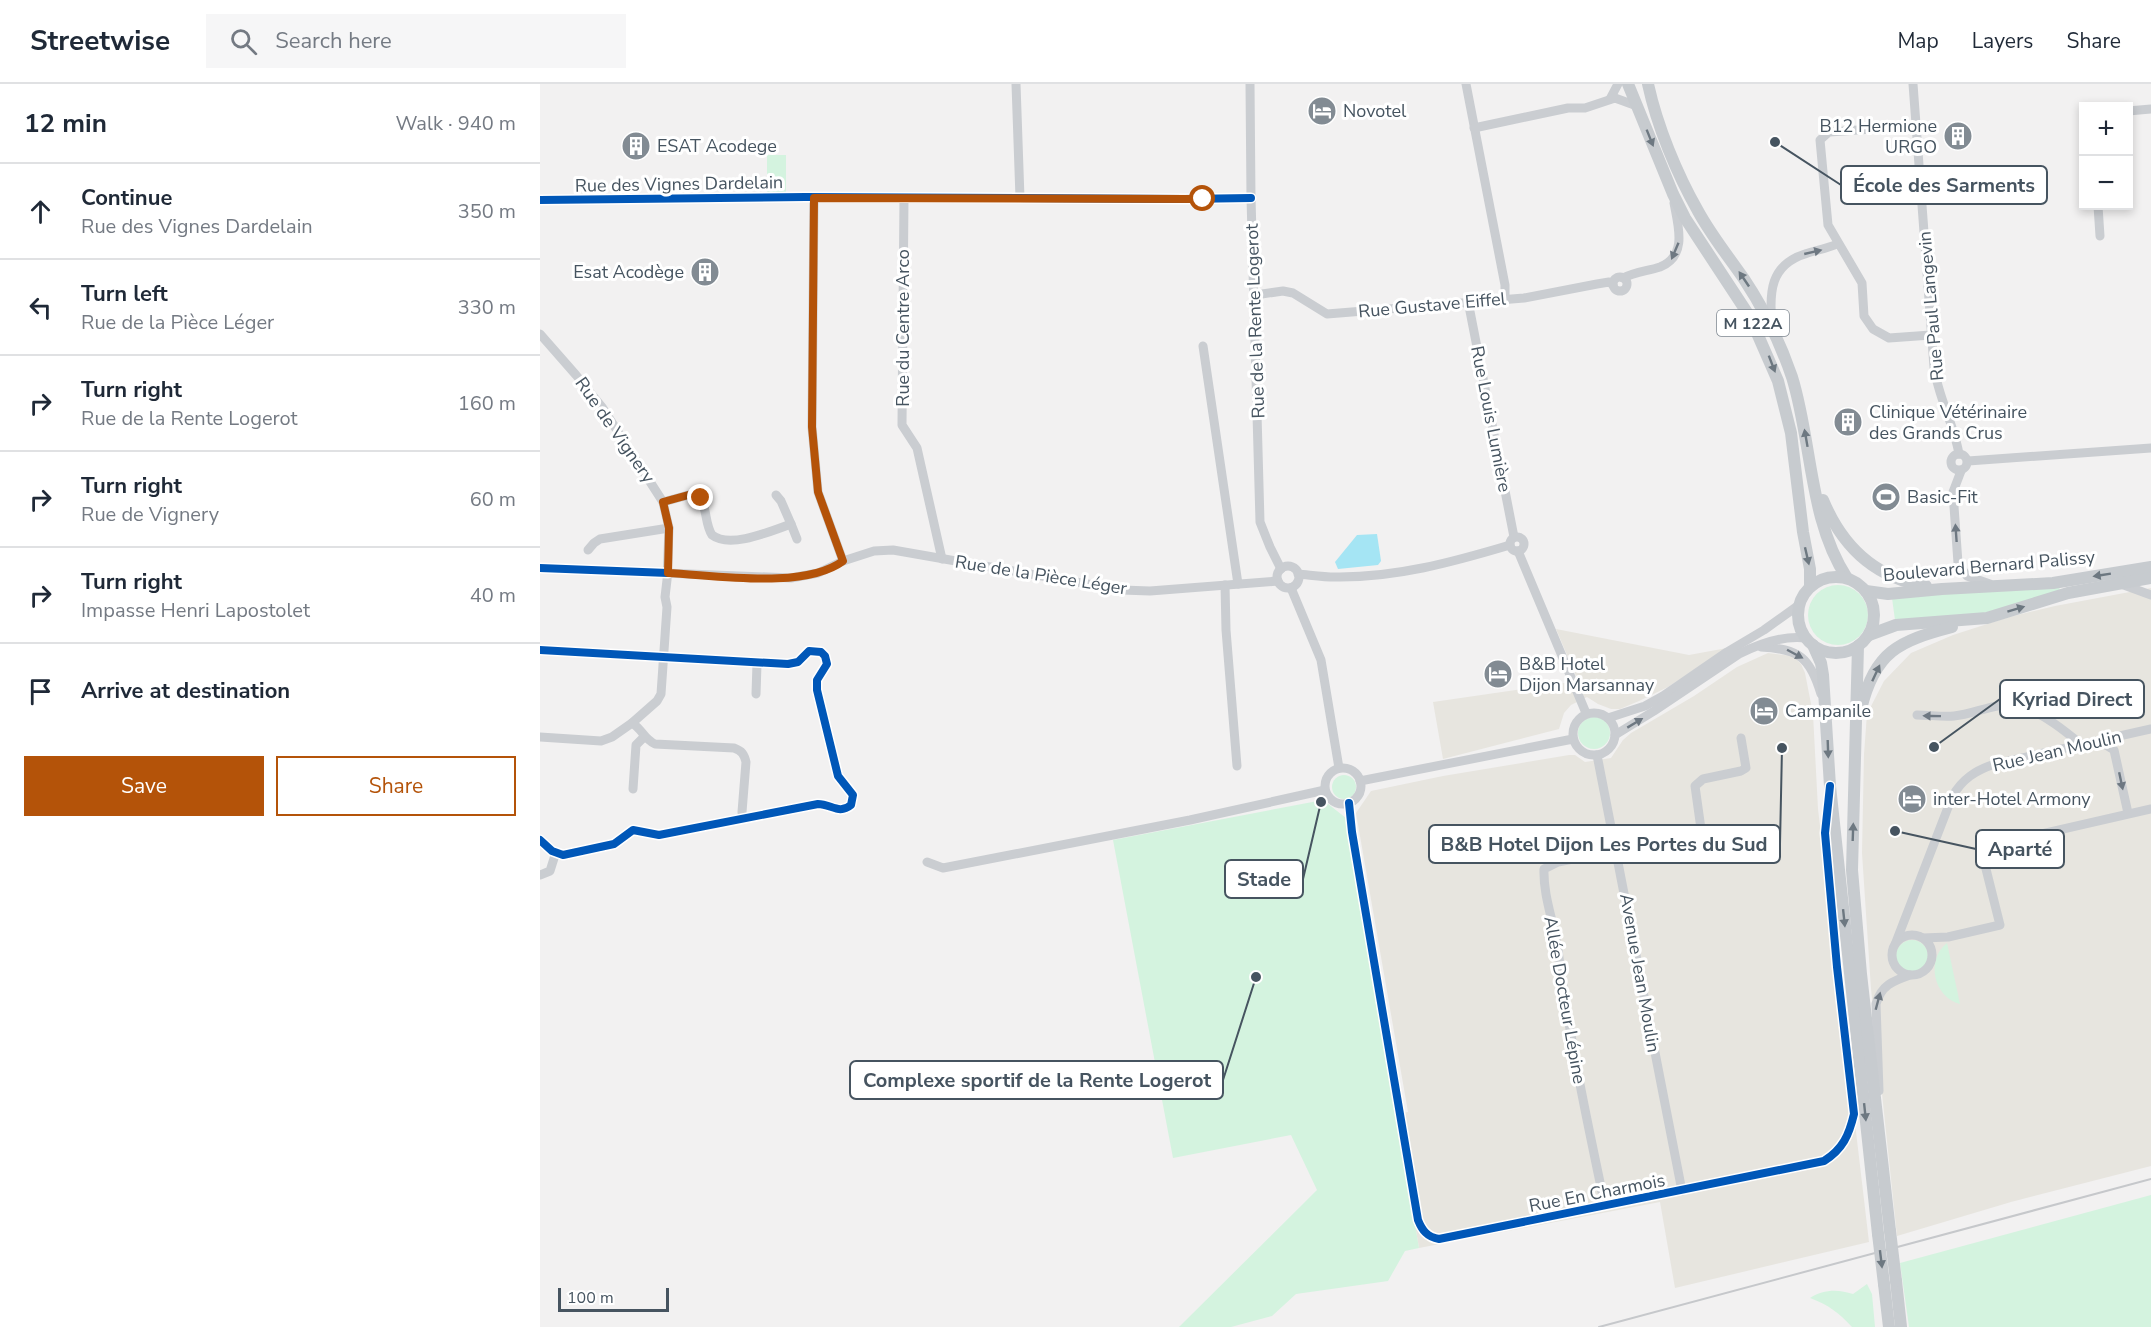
<!DOCTYPE html>
<html lang="en">
<head>
<meta charset="utf-8">
<style>
	body { margin:0; font-family:"Nunito Sans",sans-serif; background:#f6f6f7; color:#1f2937 }
	.controls { position:absolute; right:18px; top:18px; display:grid; overflow:hidden; border-radius:0px; box-shadow:0 3px 9px #0003 }
	.controls button { width:54px; height:54px; display:grid; place-items:center; padding:0; border:0; border-bottom:2px solid #e0e1e3; background:#fff; color:#1f2937; font:30px sans-serif }
	.scale { position:absolute; left:18px; bottom:15px; width:111px; box-sizing:border-box; padding-left:6px; border:3px solid #465460; border-top:0; font-size:16px; line-height:21px; white-space:nowrap; color:#465460; -webkit-text-stroke:4px #fff; paint-order:stroke }
	.stop { position:absolute; width:18px; height:18px; margin:-14px; border:4px solid #b45309; border-radius:50%; background:#fff }
	.stop.end { background:#b45309; border-color:#fff; box-shadow:0 2px 6px #0008 }
	.list { margin:0; padding:0; list-style:none }
	h2 { display:flex; justify-content:space-between; align-items:center; height:78px; margin:0; padding:0 24px; font-size:26px }
	h2 small { font-size:20px; font-weight:400; color:#747a83 }
	.list li { display:grid; grid-template-columns:39px 1fr auto; gap:18px; align-items:center; box-sizing:border-box; height:96px; padding:0 24px; border-top:2px solid #e0e1e3 }
	.list b { display:block; font-size:22px; white-space:nowrap }
	.list p { margin:0; font-size:20px; white-space:nowrap; color:#747a83 }
	.list em { font-size:20px; font-style:normal; color:#747a83 }
	.actions { display:flex; gap:12px; padding:18px 24px }
	.actions a { flex:1; padding:14px 0; border:2px solid #b45309; border-radius:0px; text-align:center; font-size:21px; color:#b45309 }
	.actions .main { background:#b45309; color:#fff }
	.icon { flex:none; width:33px; height:33px; fill:none; stroke:currentColor; stroke-width:2; stroke-linecap:round; stroke-linejoin:round }
	.map { position:relative; flex:none; width:1611px; height:1243px; overflow:hidden }
	header { display:flex; align-items:center; gap:36px; box-sizing:border-box; height:84px; padding:0 30px; background:#fff; border-bottom:2px solid #e0e1e3 }
	header strong { font-size:28px }
	nav { display:flex; gap:33px; margin-inline-start:auto; font-size:21px }
	.search { width:420px; height:54px; background:#f6f6f7; display:flex; align-items:center; gap:15px; box-sizing:border-box; padding:0 21px; border-radius:0px; color:#747a83; font-size:22px }
	main { display:flex }
	aside { flex:1; background:#fff }
	.map>svg:first-child { display:block }
	.commercial { fill:#e7e5df }
	.green { fill:#d4f3df }
	.water { fill:#a5e5f4 }
	.lines { fill:none; stroke-linecap:round; stroke-linejoin:round }
	.minor { stroke:#cacdd1; stroke-width:9 }
	.major { stroke:#c7cbcf; stroke-width:12 }
	.rail { stroke:#c6c8cb; stroke-width:2 }
	.major-bridge { stroke:#c7cbcf; stroke-width:12 }
	.cycleway-casing { stroke:#fff; stroke-width:11 }
	.cycleway { stroke:#0057b8; stroke-width:8 }
	.oneway { fill:#6d7881 }
	.oneway2 { fill:#6e7882 }
	.route { stroke:#b45309; stroke-width:8 }
	.labels { text-anchor:middle; stroke-width:6; stroke-linejoin:round; paint-order:stroke }
	.shield { fill:#fff; stroke:#7e8790; stroke-width:1.5 }
	.shield-label { font-size:16px; font-weight:bold; fill:#465460 }
	.poi-label { font-size:18px; fill:#465460; stroke:#fff; text-anchor:start }
	.street-label { font-size:18px; fill:#465460; stroke:#fff }
	.leader { fill:none; stroke:#465460; stroke-width:2 }
	.callout-dot { fill:#465460; stroke:#fff; stroke-width:2 }
	.callout { fill:#fff; stroke:#465460; stroke-width:2 }
	.callout-label { font-size:20px; text-anchor:middle; font-weight:bold; fill:#465460 }
</style>
</head>
<body>
<header>
<strong>Streetwise</strong>
<div class="search"><svg class="icon" aria-label="search" viewBox="0 0 24 24"><circle cx="10" cy="10" r="6"/><path d="M15 15l6 6"/></svg>Search here</div>
<nav><a>Map</a><a>Layers</a><a>Share</a></nav>
</header>
<main>
<aside>
<h2>12 min<small>Walk · 940 m</small></h2>
<ul class="list">
<li><svg class="icon" aria-label="ahead" viewBox="0 0 24 24"><path d="M12 20V5M6 11l6-6 6 6"/></svg><div><b>Continue</b><p>Rue des Vignes Dardelain</p></div><em>350 m</em></li>
<li><svg class="icon" aria-label="left" viewBox="0 0 24 24"><path d="M17 20v-9H6M10 6l-5 5 5 5"/></svg><div><b>Turn left</b><p>Rue de la Pièce Léger</p></div><em>330 m</em></li>
<li><svg class="icon" aria-label="right" viewBox="0 0 24 24"><path d="M7 20v-9h11M14 6l5 5-5 5"/></svg><div><b>Turn right</b><p>Rue de la Rente Logerot</p></div><em>160 m</em></li>
<li><svg class="icon" aria-label="right" viewBox="0 0 24 24"><path d="M7 20v-9h11M14 6l5 5-5 5"/></svg><div><b>Turn right</b><p>Rue de Vignery</p></div><em>60 m</em></li>
<li><svg class="icon" aria-label="right" viewBox="0 0 24 24"><path d="M7 20v-9h11M14 6l5 5-5 5"/></svg><div><b>Turn right</b><p>Impasse Henri Lapostolet</p></div><em>40 m</em></li>
<li><svg class="icon" aria-label="arrive" viewBox="0 0 24 24"><path d="M6 21V4h12l-3 4 3 4H6"/></svg><div><b>Arrive at destination</b></div></li>
</ul>
<div class="actions"><a class="main">Save</a><a>Share</a></div>
</aside>
<div class="map">
<svg width="1611" height="1243" viewBox="0 0 1611 1243">
	<rect width="100%" height="100%" fill="#f2f1f1"/>
	<g class="commercial">
		<path d="M 1611,504 L 1611,1082 L 1471,1118 L 1357,1152 L 1331,905 L 1322,769 L 1324,670 L 1327,630 L 1344,597 L 1371,569 L 1413,551 L 1469,533 L 1515,522 Z"/>
		<path d="M 1016,545 L 1149,571 L 1187,564 L 1128,603 L 1099,617 L 1080,625 L 1071,625 L 1058,620 L 1047,613 L 1031,621 L 1024,629 L 1019,645 L 903,675 L 893,618 L 1038,597 Z"/>
		<path d="M 1228,569 L 1253,572 L 1261,580 L 1265,589 L 1273,630 L 1278,725 L 1329,1158 L 1135,1204 L 1120,1118 L 879,1164 L 856,1030 L 868,1028 L 816,729 L 831,707 L 903,692 L 1029,671 L 1035,671 L 1045,678 L 1071,674 L 1083,656 L 1091,649 L 1154,612 L 1197,583 Z"/>
	</g>
	<g class="green">
		<rect x="227" y="71" width="19" height="37"/>
		<circle cx="1298" cy="531" r="30"/>
		<path d="M 1519,502 L 1520,507 L 1444,529 L 1355,536 L 1352,514 Z"/>
		<circle cx="1054" cy="649" r="16"/>
		<circle cx="804" cy="703" r="12"/>
		<path d="M 783,716 L 806,734 L 879,1164 L 865,1167 L 848,1197 L 756,1210 L 732,1232 L 691,1243 L 639,1243 L 777,1106 L 751,1051 L 633,1074 L 573,756 Z"/>
		<circle cx="1372" cy="872" r="16"/>
		<path d="M 1407,859 L 1420,920 C 1394,914 1385,876 1407,859 Z"/>
		<path d="M 1611,1111 L 1611,1243 L 1369,1243 L 1360,1179 Z"/>
		<path d="M 1327,1200 L 1332,1210 L 1335,1243 L 1312,1243 C 1299,1229 1289,1221 1270,1214 C 1283,1205 1299,1205 1313,1210 Z"/>
	</g>
	<path class="water" d="M 837,450 L 841,477 L 838,481 L 798,485 L 795,478 L 817,451 Z"/>
	<g class="lines">
		<g class="minor">
			<path d="M 476,0 L 480,114"/>
			<path d="M 710,0 L 711,114 L 720,438 L 730,463 L 741,485"/>
			<path d="M 926,0 L 965,201 L 965,214"/>
			<path d="M 1373,0 L 1394,283 C 1398,313 1414,340 1419,370"/>
			<path d="M 1070,15 L 1078,0"/>
			<path d="M 1588,27 L 1611,25"/>
			<path d="M 1376,42 L 1289,48 L 1280,56 L 1288,141 L 1322,199 L 1324,232 L 1333,245 L 1349,254 L 1391,251"/>
			<path d="M 934,44 L 1028,24 L 1045,24 L 1075,14 L 1097,22"/>
			<path d="M 274,114 L 272,343 L 278,408 L 303,477"/>
			<path d="M 364,114 L 362,341 L 377,364 L 402,475"/>
			<path d="M 0,116 L 265,113 L 644,115 L 711,114"/>
			<path d="M 1558,122 L 1560,152"/>
			<circle cx="1080" cy="200" r="7"/>
			<path d="M 1083,194 C 1095,188 1108,187 1120,183 C 1148,172 1138,141 1134,119"/>
			<path d="M 715,211 L 743,207 L 753,209 L 787,230 L 984,214 L 1057,200 L 1069,198 L 1073,201"/>
			<path d="M 928,217 L 974,453"/>
			<path d="M 1232,240 C 1229,209 1230,181 1265,170 C 1276,166 1286,165 1297,160"/>
			<path d="M 0,250 L 36,291 L 62,323 L 123,418 L 129,444 L 127,496 L 125,513 L 127,523 L 121,610 L 117,617 L 92,639"/>
			<path d="M 663,262 L 698,500"/>
			<circle cx="1419" cy="378" r="8"/>
			<path d="M 1428,377 L 1611,364"/>
			<path d="M 1421,387 L 1413,408 L 1418,479 L 1427,492 L 1450,500"/>
			<path d="M 123,418 L 152,410 L 158,412 C 168,422 164,439 172,451 C 190,465 231,447 251,440 L 241,417 L 236,411"/>
			<path d="M 251,440 L 257,455"/>
			<circle cx="977" cy="460" r="7"/>
			<path d="M 48,466 L 54,459 L 60,455 L 129,444"/>
			<path d="M 978,467 L 1046,629"/>
			<circle cx="748" cy="493" r="11"/>
			<path d="M 0,484 L 251,494 L 278,489 L 303,477 L 334,467 L 353,466 L 582,506 L 610,507 L 738,497"/>
			<path d="M 758,490 C 770,491 783,493 795,493 C 855,494 913,478 970,461"/>
			<path d="M 1581,500 L 1611,511"/>
			<path d="M 685,501 L 686,546 L 697,682"/>
			<path d="M 751,504 L 781,576 L 799,684"/>
			<path d="M 1221,563 C 1259,565 1270,573 1281,610"/>
			<path d="M 0,566 L 248,580 L 258,578 L 269,567 L 281,568 L 285,572 L 287,580 L 277,596 L 277,606 L 298,692 L 313,711 L 311,721 C 299,731 291,720 278,720 L 119,751 L 93,746 L 74,760 L 23,771 L 12,767 L 0,756"/>
			<path d="M 216,610 L 217,580"/>
			<circle cx="1054" cy="650" r="21"/>
			<path d="M 1377,631 C 1389,631 1402,633 1414,632 C 1437,630 1461,615 1483,623 C 1504,630 1525,647 1542,661"/>
			<path d="M 1068,634 L 1105,622 L 1123,612 L 1187,568 L 1224,546 L 1259,521"/>
			<path d="M 1075,651 L 1114,627 L 1199,570 C 1219,560 1243,551 1266,554"/>
			<path d="M 0,653 L 61,657 L 72,653 L 92,639 C 102,645 104,655 115,660 L 194,664 C 202,667 204,670 206,678 L 202,728 L 203,735"/>
			<path d="M 1559,657 L 1574,666 L 1588,729"/>
			<path d="M 1057,671 L 1142,1107"/>
			<circle cx="803" cy="702" r="18"/>
			<path d="M 820,697 L 1033,655"/>
			<path d="M 93,705 L 96,661 L 104,653"/>
			<path d="M 809,719 L 812,748 L 878,1136 C 882,1146 887,1153 899,1155 L 1284,1077 C 1303,1065 1309,1051 1314,1030 L 1297,883 L 1285,749 L 1288,721"/>
			<path d="M 387,778 L 403,784 L 650,736 L 785,706"/>
			<path d="M 0,791 L 10,787 L 16,768"/>
			<circle cx="1372" cy="871" r="20"/>
			<path d="M 1383,854 L 1408,853 L 1460,841 L 1444,777 L 1445,769 L 1449,762 L 1611,725"/>
			<path d="M 1356,858 L 1412,713 C 1422,695 1436,686 1455,680 L 1611,645"/>
			<path d="M 1339,1007 L 1336,920 C 1341,901 1353,897 1370,891"/>
			<path d="M 1065,1122 C 1047,1037 1029,952 1018,866 C 1014,838 1003,812 1004,785 L 1018,778 L 1157,750 L 1162,752 L 1155,702 L 1163,695 L 1201,687 L 1206,684 L 1201,654"/>
		</g>
		<g class="major">
			<path d="M 1088,0 L 1133,110 L 1145,134 L 1210,233 L 1238,297 L 1251,349 L 1263,448 L 1270,485 L 1270,503"/>
			<path d="M 1108,0 C 1117,42 1137,90 1158,127 C 1171,151 1188,172 1204,195 C 1224,225 1240,258 1252,293 C 1272,357 1269,437 1307,494"/>
			<path d="M 1283,416 C 1302,462 1335,494 1386,502"/>
			<circle cx="1296" cy="531" r="38"/>
			<path d="M 1326,507 L 1348,510 L 1402,505 L 1513,499 L 1611,483"/>
			<path d="M 1329,551 L 1356,541 L 1447,534 L 1528,509 L 1611,494"/>
			<path d="M 1273,561 L 1281,579 L 1283,591 L 1290,702 L 1338,1150"/>
			<path d="M 1318,562 L 1312,786 L 1321,890 L 1350,1147"/>
			<path d="M 1321,625 C 1335,567 1359,557 1412,543"/>
			<path d="M 1356,1197 L 1361,1243"/>
			<path d="M 1344,1200 L 1349,1243"/>
		</g>
		<path class="rail" d="M 1059,1243 L 1611,1095"/>
		<g class="major-bridge">
			<path d="M 1350,1147 L 1356,1197"/>
			<path d="M 1338,1150 L 1344,1200"/>
		</g>
		<g class="cycleway-casing">
			<g id="cycleway">
				<path d="M 0,116 L 265,113 L 644,115 L 711,114"/>
				<path d="M 0,484 L 128,489"/>
				<path d="M 0,566 L 248,580 L 258,578 L 269,567 L 281,568 L 285,572 L 287,580 L 277,596 L 277,606 L 298,692 L 313,711 L 311,721 C 299,731 291,720 278,720 L 119,751 L 93,746 L 74,760 L 23,771 L 12,767 L 0,756"/>
				<path d="M 809,719 L 812,748 L 878,1136 C 882,1146 887,1153 899,1155 L 1284,1077 C 1303,1065 1309,1051 1314,1030 L 1297,883 L 1285,749 L 1290,702"/>
			</g>
		</g>
		<use href="#cycleway" class="cycleway"/>
	</g>
	<defs><path id="oneway-solid" d="M-6-.8H1V-3.2L6.5 0L1 3.2V.8H-6Z" transform="scale(1.5)"/></defs>
	<g class="oneway">
		<use href="#oneway-solid" transform="translate(1110 54) rotate(68)"/>
		<use href="#oneway-solid" transform="translate(1204 195) rotate(-124)"/>
		<use href="#oneway-solid" transform="translate(1232 280) rotate(69)"/>
		<use href="#oneway-solid" transform="translate(1266 354) rotate(-100)"/>
		<use href="#oneway-solid" transform="translate(1267 472) rotate(77)"/>
		<use href="#oneway-solid" transform="translate(1562 491) rotate(171)"/>
		<use href="#oneway-solid" transform="translate(1476 525) rotate(-17)"/>
		<use href="#oneway-solid" transform="translate(1336 589) rotate(-65)"/>
		<use href="#oneway-solid" transform="translate(1288 665) rotate(88)"/>
		<use href="#oneway-solid" transform="translate(1313 748) rotate(-88)"/>
		<use href="#oneway-solid" transform="translate(1304 834) rotate(84)"/>
		<use href="#oneway-solid" transform="translate(1325 1028) rotate(84)"/>
		<use href="#oneway-solid" transform="translate(1341 1175) rotate(83)"/>
	</g>
	<g class="oneway2">
		<use href="#oneway-solid" transform="translate(1135 167) rotate(113)"/>
		<use href="#oneway-solid" transform="translate(1273 168) rotate(-13)"/>
		<use href="#oneway-solid" transform="translate(1416 449) rotate(-94)"/>
		<use href="#oneway-solid" transform="translate(1255 570) rotate(28)"/>
		<use href="#oneway-solid" transform="translate(1392 632) rotate(-179)"/>
		<use href="#oneway-solid" transform="translate(1095 639) rotate(-31)"/>
		<use href="#oneway-solid" transform="translate(1581 697) rotate(78)"/>
		<use href="#oneway-solid" transform="translate(1338 917) rotate(-75)"/>
	</g>
	<g class="lines">
		<path class="route" d="M 161,414 L 152,410 L 123,418 L 129,444 L 128,489 C 175,491 264,506 303,477 L 278,408 L 272,343 L 274,114 L 663,115"/>
	</g>
	<defs>
		<g id="hotel-disc" transform="scale(1.5)"><circle r="9.5" fill="#828b93" stroke="#fff"/><path d="M-6-4.5h1.5V1H6V5H4.5V3h-9V5H-6ZM-4 0a1.8 1.8 0 1 1 3.6 0ZM.5 0V-2.5h3Q6-2.5 6 0Z" fill="#fff"/></g>
		<g id="building-disc" transform="scale(1.5)"><circle r="9.5" fill="#828b93" stroke="#fff"/><path d="M-4-6H4V6H1V3H-1V6H-4ZM-2.5-4.3h1.7v1.8h-1.7ZM.8-4.3h1.7v1.8H.8ZM-2.5-1h1.7V.8h-1.7ZM.8-1h1.7V.8H.8Z" fill="#fff"/></g>
		<g id="stadium-disc" transform="scale(1.5)"><circle r="9.5" fill="#828b93" stroke="#fff"/><path d="M0-5a6.5 5 0 1 0 0 10a6.5 5 0 1 0 0-10ZM-3.5-1.8h7v3.6h-7Z" fill="#fff"/></g>
	</defs>
	<g fill-rule="evenodd">
		<use href="#hotel-disc" x="782" y="27"/>
		<use href="#building-disc" x="1418" y="52"/>
		<use href="#building-disc" x="96" y="62"/>
		<use href="#building-disc" x="165" y="188"/>
		<use href="#building-disc" x="1308" y="338"/>
		<use href="#stadium-disc" x="1346" y="413"/>
		<use href="#hotel-disc" x="958" y="590"/>
		<use href="#hotel-disc" x="1224" y="627"/>
		<use href="#hotel-disc" x="1372" y="715"/>
	</g>
	<g class="labels">
		<rect class="shield" x="1177" y="226" width="72" height="26" rx="4.5"/>
		<g class="shield-label">
			<text x="1213" y="245">M 122A</text>
		</g>
		<g class="poi-label">
			<text x="803" y="33">Novotel</text>
			<text x="1397" y="48" text-anchor="end">B12 Hermione<tspan x="1397" dy="21">URGO</tspan></text>
			<text x="117" y="68">ESAT Acodege</text>
			<text x="144" y="194" text-anchor="end">Esat Acodège</text>
			<text x="1329" y="334">Clinique Vétérinaire<tspan x="1329" dy="21">des Grands Crus</tspan></text>
			<text x="1367" y="419">Basic-Fit</text>
			<text x="979" y="586">B&amp;B Hotel<tspan x="979" dy="21">Dijon Marsannay</tspan></text>
			<text x="1245" y="633">Campanile</text>
			<text x="1393" y="721">inter-Hotel Armony</text>
		</g>
		<g class="street-label">
			<text transform="translate(139 100) rotate(-1)" y="6">Rue des Vignes Dardelain</text>
			<text transform="translate(892 221) rotate(-5)" y="6">Rue Gustave Eiffel</text>
			<text transform="translate(1391 222) rotate(-95)" y="6">Rue Paul Langevin</text>
			<text transform="translate(715 237) rotate(-92)" y="6">Rue de la Rente Logerot</text>
			<text transform="translate(363 244) rotate(-90)" y="6">Rue du Centre Arco</text>
			<text transform="translate(951 335) rotate(79)" y="6">Rue Louis Lumière</text>
			<text transform="translate(75 346) rotate(55)" y="6">Rue de Vignery</text>
			<text transform="translate(1449 482) rotate(-5)" y="6">Boulevard Bernard Palissy</text>
			<text transform="translate(501 491) rotate(9)" y="6">Rue de la Pièce Léger</text>
			<text transform="translate(1517 667) rotate(-13)" y="6">Rue Jean Moulin</text>
			<text transform="translate(1100 889) rotate(80)" y="6">Avenue Jean Moulin</text>
			<text transform="translate(1025 916) rotate(80)" y="6">Allée Docteur Lépine</text>
			<text transform="translate(1057 1109) rotate(-11)" y="6">Rue En Charmois</text>
		</g>
	</g>
	<path class="leader" d="M1235 58L1301 101M1394 663L1460 615M1242 664L1240 760M1355 747L1436 765M781 718L763 795M716 893L683 996"/>
	<g class="callout-dot">
		<circle cx="1235" cy="58" r="6"/>
		<circle cx="1394" cy="663" r="6"/>
		<circle cx="1242" cy="664" r="6"/>
		<circle cx="1355" cy="747" r="6"/>
		<circle cx="781" cy="718" r="6"/>
		<circle cx="716" cy="893" r="6"/>
	</g>
	<g class="callout">
		<rect x="1301" y="82" width="206" height="38" rx="6"/>
		<rect x="1460" y="596" width="144" height="38" rx="6"/>
		<rect x="889" y="741" width="351" height="38" rx="6"/>
		<rect x="1436" y="746" width="88" height="38" rx="6"/>
		<rect x="685" y="776" width="78" height="38" rx="6"/>
		<rect x="310" y="977" width="373" height="38" rx="6"/>
	</g>
	<g class="callout-label">
		<text x="1404" y="108">École des Sarments</text>
		<text x="1532" y="622">Kyriad Direct</text>
		<text x="1064" y="767">B&amp;B Hotel Dijon Les Portes du Sud</text>
		<text x="1480" y="772">Aparté</text>
		<text x="724" y="802">Stade</text>
		<text x="497" y="1003">Complexe sportif de la Rente Logerot</text>
	</g>
</svg>
<div class="controls">
<button>+</button>
<button>−</button>
</div>
<div class="scale">100 m</div>
<div class="stop" style="left:663px;top:115px"></div>
<div class="stop end" style="left:161px;top:414px"></div>
</div>
</main>
</body>
</html>
